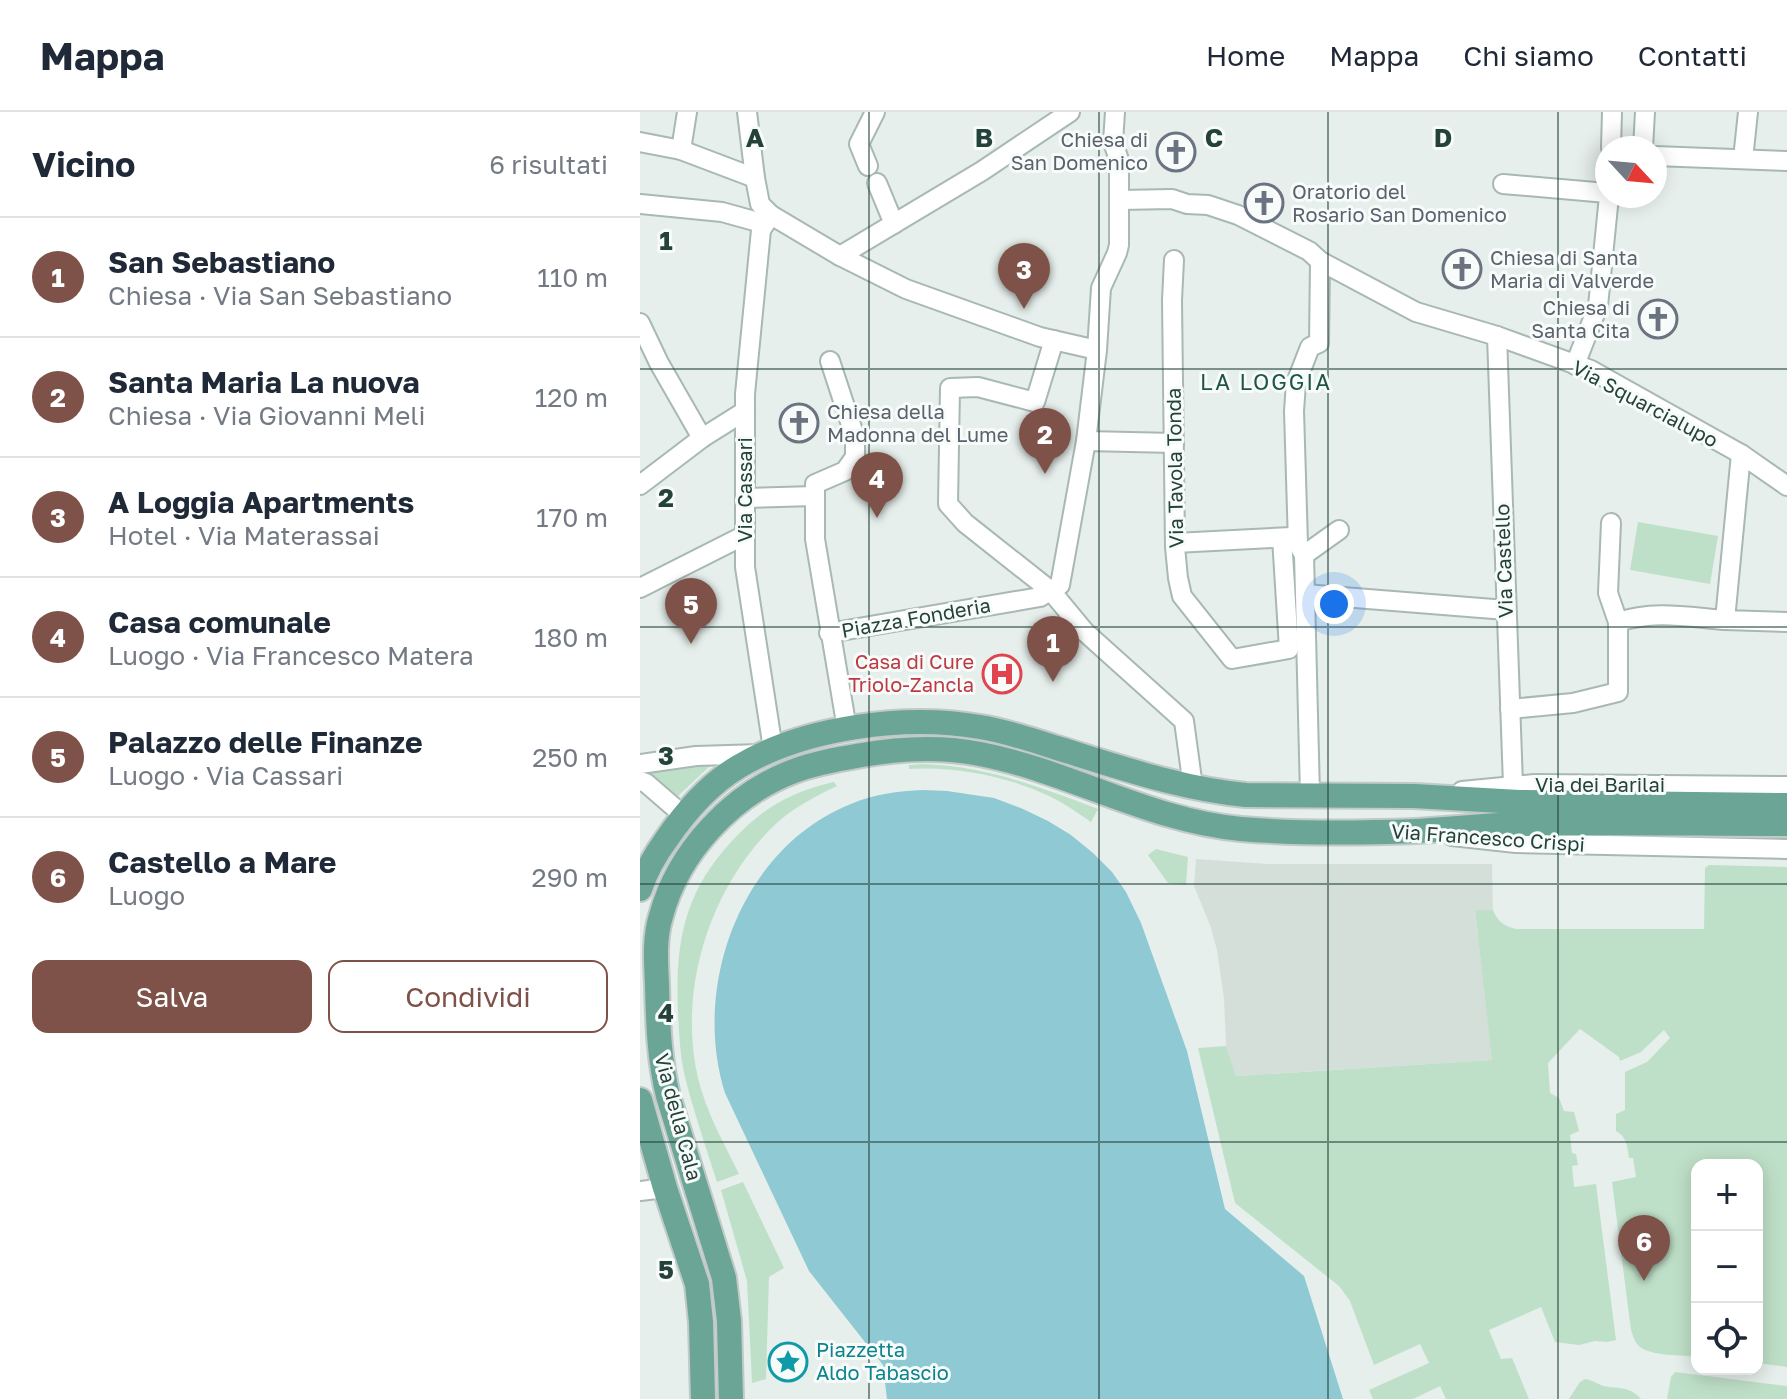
<!DOCTYPE html>
<html lang="it">
<head>
<meta charset="utf-8">
<style>
	body { margin:0; font-family:"Golos Text",sans-serif; background:#f2f2f3; color:#1f2937 }
	.controls { position:absolute; right:24px; bottom:24px; display:grid; overflow:hidden; border-radius:16px; box-shadow:0 4px 20px #0003 }
	.controls button { width:72px; height:72px; display:grid; place-items:center; padding:0; border:0; border-bottom:2px solid #e0e1e3; background:#fff; color:#1f2937; font:40px sans-serif }
	.compass { position:absolute; left:955px; top:24px; width:72px; height:72px; border-radius:50%; background:#fff; box-shadow:0 4px 20px #0003; rotate:116deg }
	.you { position:absolute; left:694px; top:492px; width:28px; height:28px; margin:-20px; border:6px solid #fff; border-radius:50%; background:#1a73e8; box-shadow:0 0 0 12px #1a73e833 }
	.badge { display:grid; place-items:center; width:52px; height:52px; border-radius:50%; background:#7f5249; color:#fff; font-size:26px; font-weight:700 }
	.pin { position:absolute; translate:-50% -66px; filter:drop-shadow(0 2px 4px #0008) }
	.pin::after { content:''; position:absolute; top:42px; width:28px; height:24px; background:inherit; clip-path:polygon(0 0,100% 0,50% 100%) }
	.list { margin:0; padding:0; list-style:none }
	h2 { display:flex; justify-content:space-between; align-items:center; height:104px; margin:0; padding:0 32px; font-size:34px }
	h2 small { font-size:26px; font-weight:400; color:#747a83 }
	.list li { display:grid; grid-template-columns:52px 1fr auto; gap:24px; align-items:center; box-sizing:border-box; height:120px; padding:0 32px; border-top:2px solid #e0e1e3 }
	.list b { display:block; font-size:30px; white-space:nowrap }
	.list p { margin:0; font-size:26px; white-space:nowrap; color:#747a83 }
	.list em { font-size:26px; font-style:normal; color:#747a83 }
	.actions { display:flex; gap:16px; padding:24px 32px }
	.actions a { flex:1; padding:18px 0; border:2px solid #7f5249; border-radius:16px; text-align:center; font-size:28px; color:#7f5249 }
	.actions .main { background:#7f5249; color:#fff }
	.icon { flex:none; width:44px; height:44px; fill:none; stroke:currentColor; stroke-width:2; stroke-linecap:round; stroke-linejoin:round }
	.map { position:relative; flex:none; width:1147px; height:1287px; overflow:hidden }
	header { display:flex; align-items:center; gap:48px; box-sizing:border-box; height:112px; padding:0 40px; background:#fff; border-bottom:2px solid #e0e1e3 }
	header strong { font-size:38px }
	nav { display:flex; gap:44px; margin-inline-start:auto; font-size:28px }
	main { display:flex }
	aside { flex:1; background:#fff }
	.map>svg:first-child { display:block }
	.built { fill:#d4dfda }
	.green { fill:#bfe0c8 }
	.water { fill:#8ec9d4 }
	.lines { fill:none; stroke-linecap:round; stroke-linejoin:round }
	.minor-casing { stroke:#a8b8b2; stroke-width:22 }
	.major-casing { stroke:#c2cac8; stroke-width:28 }
	.minor { stroke:#fff; stroke-width:18 }
	.major { stroke:#6aa596; stroke-width:24 }
	.grid { fill:none; stroke:#24423a; stroke-width:2; stroke-opacity:0.55 }
	.labels { text-anchor:middle; stroke-width:6; stroke-linejoin:round; paint-order:stroke }
	.worship-label { font-size:20px; fill:#5b616d; stroke:#f7fbf9; text-anchor:start }
	.street-label { font-size:20px; fill:#24423a; stroke:#f7fbf9 }
	.health-label { font-size:20px; fill:#be3a42; stroke:#f7fbf9; text-anchor:end }
	.culture-label { font-size:20px; fill:#0d838f; stroke:#f7fbf9; text-anchor:start }
	.neighbourhood-label { font-size:22px; letter-spacing:2px; fill:#1f5548; stroke:#f7fbf9 }
	.grid-label { font-size:26px; text-anchor:middle; font-weight:bold; fill:#24423a; stroke:#f7fbf9; stroke-width:6; stroke-linejoin:round; paint-order:stroke }
</style>
</head>
<body>
<header>
<strong>Mappa</strong>
<nav><a>Home</a><a>Mappa</a><a>Chi siamo</a><a>Contatti</a></nav>
</header>
<main>
<aside>
<h2>Vicino<small>6 risultati</small></h2>
<ul class="list">
<li><span class="badge">1</span><div><b>San Sebastiano</b><p>Chiesa · Via San Sebastiano</p></div><em>110 m</em></li>
<li><span class="badge">2</span><div><b>Santa Maria La nuova</b><p>Chiesa · Via Giovanni Meli</p></div><em>120 m</em></li>
<li><span class="badge">3</span><div><b>A Loggia Apartments</b><p>Hotel · Via Materassai</p></div><em>170 m</em></li>
<li><span class="badge">4</span><div><b>Casa comunale</b><p>Luogo · Via Francesco Matera</p></div><em>180 m</em></li>
<li><span class="badge">5</span><div><b>Palazzo delle Finanze</b><p>Luogo · Via Cassari</p></div><em>250 m</em></li>
<li><span class="badge">6</span><div><b>Castello a Mare</b><p>Luogo</p></div><em>290 m</em></li>
</ul>
<div class="actions"><a class="main">Salva</a><a>Condividi</a></div>
</aside>
<div class="map">
<svg width="1147" height="1287" viewBox="0 0 1147 1287">
	<rect width="100%" height="100%" fill="#e6efeb"/>
	<path class="built" d="M 556,747 L 628,752 L 852,752 L 853,798 L 835,799 L 853,948 L 595,964 L 586,934 L 584,887 L 577,838 L 570,813 L 554,774 Z"/>
	<g class="green">
		<path d="M 998,410 L 1078,424 L 1070,472 L 990,458 Z"/>
		<path d="M 66,650 L 70,654 L 38,684 L 12,664 L 7,657 Z"/>
		<path d="M 283,652 C 347,654 399,675 458,697 L 451,710 C 438,701 424,691 409,684 C 367,664 315,654 269,657 L 269,653 Z"/>
		<path d="M 194,670 L 197,674 C 176,684 157,694 139,709 C 71,771 37,876 58,966 C 66,1000 84,1031 99,1062 L 77,1070 C 66,1035 54,1001 45,965 C 40,944 39,921 38,899 C 35,831 44,781 91,730 C 121,697 150,680 194,670 Z"/>
		<path d="M 516,737 L 548,745 L 546,773 L 528,771 L 508,743 Z"/>
		<path d="M 1069,753 L 1147,755 L 1147,1255 L 1117,1251 L 1117,1053 L 1057,1053 L 1057,1245 C 1042,1243 1011,1244 1000,1235 C 995,1231 993,1224 991,1218 L 972,1070 L 996,1065 L 993,1046 L 989,1046 C 987,1034 987,1025 976,1019 L 976,1002 L 985,998 L 985,960 L 1007,950 L 1030,926 L 1024,918 L 1001,940 L 980,949 L 979,945 L 940,917 L 908,951 L 910,981 L 919,986 L 924,999 L 934,1000 L 939,1019 L 930,1023 L 932,1041 L 936,1042 L 938,1053 L 932,1054 L 934,1075 L 956,1072 L 976,1228 L 967,1230 L 955,1229 L 939,1233 L 915,1230 L 901,1195 L 849,1218 L 861,1247 L 872,1246 L 889,1287 L 806,1287 L 800,1274 L 773,1287 L 733,1287 L 729,1278 L 789,1251 L 780,1232 L 734,1253 L 710,1189 L 699,1174 L 595,1091 L 558,936 L 586,934 L 596,964 L 852,948 L 835,798 L 853,798 C 858,810 864,814 876,817 L 1064,817 L 1065,756 Z"/>
		<path d="M 103,1070 L 144,1156 L 129,1165 L 126,1267 L 112,1271 L 107,1169 L 81,1078 Z"/>
		<path d="M 1035,1260 L 1147,1274 L 1147,1287 L 1027,1287 L 1031,1265 Z"/>
		<path d="M 945,1267 C 953,1268 957,1272 964,1274 C 978,1277 990,1274 1001,1287 L 929,1287 L 940,1270 Z"/>
	</g>
	<path class="water" d="M 283,678 L 307,679 L 354,686 L 383,697 L 408,709 L 431,723 L 453,741 L 472,760 L 486,780 L 501,811 L 547,939 L 585,1097 L 664,1164 L 703,1287 L 247,1287 L 243,1253 L 169,1159 L 85,981 C 51,873 102,735 211,692 C 234,682 258,679 283,678 Z"/>
	<g class="lines">
		<g class="minor-casing">
			<g id="minor">
				<path d="M 107,0 L 115,66 L 120,92 L 131,103 L 200,144 L 266,177 L 400,225 L 457,238"/>
				<path d="M 0,30 L 41,38 L 115,66"/>
				<path d="M 971,36 L 972,0"/>
				<path d="M 1003,36 L 1005,0"/>
				<path d="M 41,38 L 47,0"/>
				<path d="M 1015,44 L 1147,49"/>
				<path d="M 1103,47 L 1108,0"/>
				<path d="M 228,54 L 219,32 L 235,0"/>
				<path d="M 237,71 L 254,112"/>
				<path d="M 863,72 L 967,81"/>
				<path d="M 480,88 L 532,87 L 547,92 L 568,93 L 598,103 L 669,139 L 680,149 L 776,200 L 857,224 L 951,258 L 1101,342 L 1147,374"/>
				<path d="M 0,92 L 82,100 L 118,110 L 131,103"/>
				<path d="M 131,103 L 121,118 L 105,282 L 105,455 L 133,637"/>
				<path d="M 200,144 L 342,59 L 430,0"/>
				<path d="M 534,148 L 532,188 L 535,435 L 538,466 L 542,484 L 592,547 L 649,537 L 642,426"/>
				<path d="M 0,211 L 19,251 L 62,326"/>
				<path d="M 857,224 L 873,673"/>
				<path d="M 414,228 L 395,290 L 338,275 L 310,276 L 308,392 L 325,411 L 411,479 L 445,520 L 544,609 L 553,675"/>
				<path d="M 190,249 L 215,325 L 215,345 L 205,359 L 175,372 L 175,427 L 207,617"/>
				<path d="M 935,253 L 958,194 L 969,84"/>
				<path d="M 446,329 L 534,331"/>
				<path d="M 1101,342 L 1085,508 L 1147,510"/>
				<path d="M 0,373 L 62,326 L 105,299"/>
				<path d="M 105,386 L 175,384"/>
				<path d="M 535,431 L 652,425"/>
				<path d="M 664,443 L 658,432 L 654,299 L 656,271 L 670,235 L 679,231 L 680,149"/>
				<path d="M 664,443 L 670,683"/>
				<path d="M 664,443 L 699,418"/>
				<path d="M 0,476 L 105,423"/>
				<path d="M 665,482 L 866,498"/>
				<path d="M 978,510 C 1015,498 1047,505 1085,508"/>
				<path d="M 189,521 L 400,485 L 420,473 L 446,329 L 457,238 L 461,176 L 477,141 L 479,133 L 479,48 L 473,30 L 475,0"/>
				<path d="M 870,597 L 933,591 L 978,580 L 978,510 L 968,481 L 971,411"/>
				<path d="M 0,652 L 56,644 L 121,642"/>
				<path d="M 0,669 L 6,671 L 43,703"/>
				<path d="M 822,679 L 895,672 L 1147,674"/>
				<path d="M 812,724 L 876,731 L 1147,737"/>
				<path d="M 0,1079 L 25,1076"/>
			</g>
		</g>
		<g class="major-casing">
			<g id="major">
				<path d="M 0,777 C 6,759 15,743 26,728 C 45,700 68,673 98,655 C 164,615 265,602 340,615 C 366,619 392,628 417,636 C 479,655 541,677 606,683 L 774,684 L 879,690 L 1147,693"/>
				<path d="M 0,988 L 25,1076 L 57,1172 L 61,1210 L 63,1287"/>
				<path d="M 91,1287 L 89,1209 L 84,1166 L 28,984 C 19,947 18,911 17,873 C 16,850 14,826 21,804 C 38,740 92,682 154,659 C 175,651 199,647 222,643 C 262,636 300,634 340,642 C 429,659 510,709 601,717 C 659,722 719,721 776,719 C 811,717 846,713 881,712 C 970,710 1058,712 1147,712"/>
			</g>
		</g>
		<use href="#minor" class="minor"/>
		<use href="#major" class="major"/>
	</g>
	<path class="grid" d="M 229,0 L 229,1287M 459,0 L 459,1287M 688,0 L 688,1287M 918,0 L 918,1287M 0,257 L 1147,257M 0,515 L 1147,515M 0,772 L 1147,772M 0,1030 L 1147,1030"/>
	<defs>
		<g id="church-ring" transform="scale(2)"><circle r="9.5" fill="#f7fbf9" stroke="#6b7280" stroke-width="1.5"/><path d="M-1.2-6h2.4v3.5h3.3v2.4h-3.3V6h-2.4V-.1h-3.3v-2.4h3.3Z" fill="#6b7280"/></g>
		<g id="hospital-ring" transform="scale(2)"><circle r="9.5" fill="#f7fbf9" stroke="#e0444e" stroke-width="1.5"/><path d="M-5-5h3v3.5h4V-5h3V5h-3V1.5h-4V5h-3Z" fill="#e0444e"/></g>
		<g id="sight-ring" transform="scale(2)"><circle r="9.5" fill="#f7fbf9" stroke="#0f9aa8" stroke-width="1.5"/><path d="M0-6L1.8-2.2L6-1.7L2.9 1.2L3.7 5.4L0 3.3L-3.7 5.4L-2.9 1.2L-6-1.7L-1.8-2.2Z" fill="#0f9aa8"/></g>
	</defs>
	<g fill-rule="evenodd">
		<use href="#church-ring" x="536" y="40"/>
		<use href="#church-ring" x="624" y="91"/>
		<use href="#church-ring" x="822" y="157"/>
		<use href="#church-ring" x="1018" y="207"/>
		<use href="#church-ring" x="159" y="311"/>
		<use href="#hospital-ring" x="362" y="562"/>
		<use href="#sight-ring" x="148" y="1250"/>
	</g>
	<g class="labels">
		<g class="worship-label">
			<text x="508" y="35" text-anchor="end">Chiesa di<tspan x="508" dy="23">San Domenico</tspan></text>
			<text x="652" y="87">Oratorio del<tspan x="652" dy="23">Rosario San Domenico</tspan></text>
			<text x="850" y="153">Chiesa di Santa<tspan x="850" dy="23">Maria di Valverde</tspan></text>
			<text x="990" y="203" text-anchor="end">Chiesa di<tspan x="990" dy="23">Santa Cita</tspan></text>
			<text x="187" y="307">Chiesa della<tspan x="187" dy="23">Madonna del Lume</tspan></text>
		</g>
		<g class="street-label">
			<text transform="translate(1005 292) rotate(28)" y="7">Via Squarcialupo</text>
			<text transform="translate(535 356) rotate(-91)" y="7">Via Tavola Tonda</text>
			<text transform="translate(105 378) rotate(-90)" y="7">Via Cassari</text>
			<text transform="translate(864 449) rotate(-92)" y="7">Via Castello</text>
			<text transform="translate(276 506) rotate(-10)" y="7">Piazza Fonderia</text>
			<text x="960" y="680">Via dei Barilai</text>
			<text transform="translate(848 726) rotate(4)" y="7">Via Francesco Crispi</text>
			<text transform="translate(38 1005) rotate(75)" y="7">Via della Cala</text>
		</g>
		<g class="health-label">
			<text x="334" y="557">Casa di Cure<tspan x="334" dy="23">Triolo-Zancla</tspan></text>
		</g>
		<g class="culture-label">
			<text x="176" y="1245">Piazzetta<tspan x="176" dy="23">Aldo Tabascio</tspan></text>
		</g>
		<g class="neighbourhood-label">
			<text x="626" y="278">LA LOGGIA</text>
		</g>
	</g>
	<g class="grid-label">
		<text x="115" y="35">A</text>
		<text x="344" y="35">B</text>
		<text x="574" y="35">C</text>
		<text x="803" y="35">D</text>
		<text x="26" y="138">1</text>
		<text x="26" y="395">2</text>
		<text x="26" y="653">3</text>
		<text x="26" y="910">4</text>
		<text x="26" y="1167">5</text>
	</g>
</svg>
<div class="controls">
<button>+</button>
<button>−</button>
<button><svg class="icon" aria-label="locate" viewBox="0 0 24 24"><circle cx="12" cy="12" r="6"/><path d="M12 2v4M12 18v4M2 12h4M18 12h4"/></svg></button>
</div>
<svg class="compass" viewBox="-18 -18 36 36"><path d="M0-13l5 13h-10z" fill="#e53935"/><path d="M0 13l5-13h-10z" fill="#747a83"/></svg>
<div class="you"></div>
<div class="pin badge" style="left:413px;top:570px">1</div>
<div class="pin badge" style="left:405px;top:362px">2</div>
<div class="pin badge" style="left:384px;top:197px">3</div>
<div class="pin badge" style="left:237px;top:406px">4</div>
<div class="pin badge" style="left:51px;top:532px">5</div>
<div class="pin badge" style="left:1004px;top:1169px">6</div>
</div>
</main>
</body>
</html>
